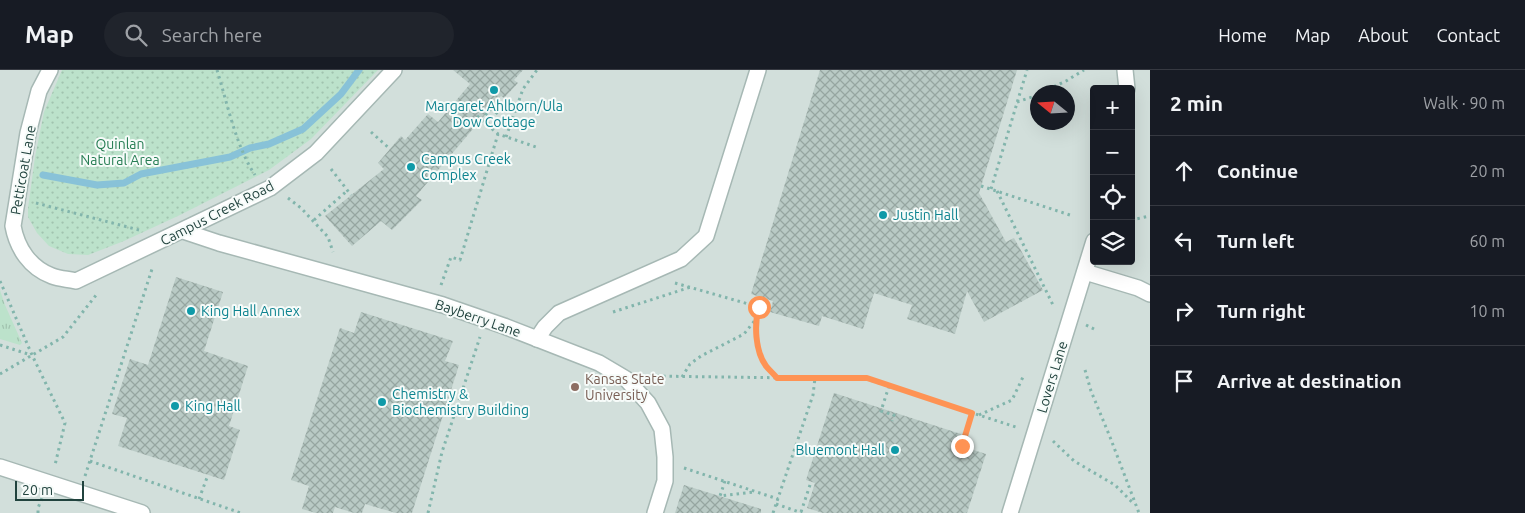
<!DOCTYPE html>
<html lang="en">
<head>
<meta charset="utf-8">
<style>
	body { margin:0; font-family:Ubuntu,sans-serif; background:#20242c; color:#f1f3f6 }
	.controls { position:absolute; right:15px; top:15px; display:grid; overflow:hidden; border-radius:5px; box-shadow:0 5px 20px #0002 }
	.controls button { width:45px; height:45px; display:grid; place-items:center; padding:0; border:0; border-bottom:1px solid #363941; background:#171b24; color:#f1f3f6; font:25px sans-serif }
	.compass { position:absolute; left:1030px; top:15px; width:45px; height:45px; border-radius:50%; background:#171b24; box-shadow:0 5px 20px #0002; rotate:288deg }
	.scale { position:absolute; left:15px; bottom:12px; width:69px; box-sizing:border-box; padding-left:5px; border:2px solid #21433e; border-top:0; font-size:14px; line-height:18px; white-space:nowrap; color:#21433e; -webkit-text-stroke:4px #f6fbf9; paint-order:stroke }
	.stop { position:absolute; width:15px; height:15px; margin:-11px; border:4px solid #fe9354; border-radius:50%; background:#fff }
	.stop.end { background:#fe9354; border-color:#fff; box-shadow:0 1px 5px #0008 }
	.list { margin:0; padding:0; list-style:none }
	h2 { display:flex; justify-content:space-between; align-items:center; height:65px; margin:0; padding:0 20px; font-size:21px }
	h2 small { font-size:16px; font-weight:400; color:#9ea1a6 }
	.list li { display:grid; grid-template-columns:32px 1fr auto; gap:15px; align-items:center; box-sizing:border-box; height:70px; padding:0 20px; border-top:1px solid #363941 }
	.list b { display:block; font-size:19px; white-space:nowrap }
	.list em { font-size:16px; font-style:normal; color:#9ea1a6 }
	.icon { flex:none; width:28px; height:28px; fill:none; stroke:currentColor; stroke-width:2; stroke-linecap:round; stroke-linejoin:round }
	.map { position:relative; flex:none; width:1150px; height:443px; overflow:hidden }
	header { display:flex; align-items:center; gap:30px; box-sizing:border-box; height:70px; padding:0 25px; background:#171b24; border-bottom:1px solid #363941 }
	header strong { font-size:24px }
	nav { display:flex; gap:28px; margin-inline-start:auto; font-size:18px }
	.search { width:350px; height:45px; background:#20242c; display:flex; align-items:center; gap:12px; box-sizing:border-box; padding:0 18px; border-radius:28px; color:#9ea1a6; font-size:19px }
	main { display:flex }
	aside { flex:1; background:#171b24 }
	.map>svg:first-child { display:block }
	.built { fill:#d2dfdb; fill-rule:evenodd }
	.grass { fill:url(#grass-tufts) }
	.park { fill:url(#park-dots) }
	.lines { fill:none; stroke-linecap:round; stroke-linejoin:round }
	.stream { stroke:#88c2d8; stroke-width:7 }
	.building { fill:url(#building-cross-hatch) }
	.minor-casing { stroke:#a6b8b4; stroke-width:18 }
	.path { stroke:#82b5ac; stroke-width:3; stroke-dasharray:2.5 4; stroke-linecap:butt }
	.minor { stroke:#fff; stroke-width:15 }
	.route { stroke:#fe9354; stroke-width:6 }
	.culture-dot { fill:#0f9aa8; stroke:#f6fbf9; stroke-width:2 }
	.education-dot { fill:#8d6e63; stroke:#f6fbf9; stroke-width:2 }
	.labels { text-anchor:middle; stroke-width:4; stroke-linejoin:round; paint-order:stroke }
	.culture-label { font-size:14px; fill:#0d838f; stroke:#f6fbf9; text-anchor:start }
	.park-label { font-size:14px; fill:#277e54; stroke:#f6fbf9 }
	.street-label { font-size:14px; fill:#21433e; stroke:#f6fbf9 }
	.education-label { font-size:14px; fill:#785e54; stroke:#f6fbf9; text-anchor:start }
</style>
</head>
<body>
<header>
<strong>Map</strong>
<div class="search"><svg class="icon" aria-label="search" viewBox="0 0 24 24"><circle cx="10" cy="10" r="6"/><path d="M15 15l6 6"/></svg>Search here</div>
<nav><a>Home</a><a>Map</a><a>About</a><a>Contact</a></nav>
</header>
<main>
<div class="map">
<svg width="1150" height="443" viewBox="0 0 1150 443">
	<defs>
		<pattern id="grass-tufts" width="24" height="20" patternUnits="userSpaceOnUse" patternTransform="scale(1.25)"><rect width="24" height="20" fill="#bce2cb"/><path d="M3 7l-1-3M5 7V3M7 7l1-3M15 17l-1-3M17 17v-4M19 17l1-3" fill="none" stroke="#a1c3af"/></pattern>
		<pattern id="park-dots" width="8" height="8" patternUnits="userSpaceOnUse" patternTransform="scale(1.25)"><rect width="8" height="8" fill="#bce2cb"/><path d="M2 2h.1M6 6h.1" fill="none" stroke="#a1c3af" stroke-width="1.8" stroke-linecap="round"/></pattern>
		<pattern id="building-cross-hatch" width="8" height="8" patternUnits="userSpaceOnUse" patternTransform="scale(1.25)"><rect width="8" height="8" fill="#b9cac5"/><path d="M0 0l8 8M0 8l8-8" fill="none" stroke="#96a6a1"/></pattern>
	</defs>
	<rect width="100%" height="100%" fill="#e4efec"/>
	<path class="built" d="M 0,0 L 1150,0 L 1150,443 L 0,443 ZM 1094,19 L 1131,19 L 1131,191 L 1094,191 ZM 1038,22 L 1068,22 L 1068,52 L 1038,52 Z"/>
	<path class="grass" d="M 0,220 L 5,235 L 22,273 L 20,275 L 0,269 Z"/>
	<path class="park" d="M 62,0 L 378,0 L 311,69 L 269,100 L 180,145 L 124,171 L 88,185 L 68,184 L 49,176 L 37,163 L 28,147 L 28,138 L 35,87 L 44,42 Z"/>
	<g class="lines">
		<path class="stream" d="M 43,105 L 97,115 L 124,113 L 141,104 L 230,87 L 250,78 L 269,74 L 303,59 L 341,24 L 359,0"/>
	</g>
	<g class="building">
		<path d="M 453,0 L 523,0 L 514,10 L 518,13 L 504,28 L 501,26 L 416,126 L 422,130 L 392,160 L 381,151 L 352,176 L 325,146 L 384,99 L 378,93 L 401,66 L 405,70 L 428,44 L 438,52 L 470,14 Z"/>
		<path d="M 820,0 L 1017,0 L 979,123 L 1006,172 L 1014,168 L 1043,220 L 984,252 L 967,221 L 955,264 L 907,249 L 912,235 L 874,223 L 863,259 L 822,246 L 819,256 L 770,242 L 773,231 L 751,224 Z"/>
		<path d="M 176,207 L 223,222 L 204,281 L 248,296 L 229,356 L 240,360 L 224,410 L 118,376 L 127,348 L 112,344 L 130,289 L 148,295 Z"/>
		<path d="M 361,242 L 453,271 L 445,291 L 459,295 L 412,443 L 396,443 L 365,434 L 362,443 L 354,443 L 335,437 L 333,443 L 316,443 L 302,439 L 309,416 L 291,410 L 340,258 L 354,263 Z"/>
		<path d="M 834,323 L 961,364 L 958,375 L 986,384 L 967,443 L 823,443 L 807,438 L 815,413 L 806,410 Z"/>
		<path d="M 684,415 L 761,439 L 761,443 L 675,443 Z"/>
	</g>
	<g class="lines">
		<g class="minor-casing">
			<g id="minor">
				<path d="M 50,0 L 39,21 L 28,63 L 13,156 C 17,178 30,198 52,206 C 60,209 68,209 76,211 L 270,118 L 316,83 L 394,0"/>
				<path d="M 1125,0 L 1127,19"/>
				<path d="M 183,161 L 219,173 L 443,235 L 504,256 L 599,293 L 626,309 L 648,333 L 662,359 L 665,387 L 665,411 L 655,443"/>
				<path d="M 1085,202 L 1138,218 L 1150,224"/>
				<path d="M 537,269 L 545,257 L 559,243 L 681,189 L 706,166 L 758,0"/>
				<path d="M 0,397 L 142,443"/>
				<path d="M 1010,443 L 1094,171"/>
			</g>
		</g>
		<g class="path">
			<path d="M 217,0 C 227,32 236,77 255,105"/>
			<path d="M 1042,22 L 1066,11 L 1084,0"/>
			<path d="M 1017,32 L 1038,25"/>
			<path d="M 477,46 L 498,64 L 536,77"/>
			<path d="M 481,50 L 495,34 L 500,39 L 487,54"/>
			<path d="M 371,62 L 390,79"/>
			<path d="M 506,67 L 523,19 L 537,0"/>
			<path d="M 331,99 L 351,125"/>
			<path d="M 981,116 L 1073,146"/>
			<path d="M 991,119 L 1027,0"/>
			<path d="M 997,121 L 1054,237"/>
			<path d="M 288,128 L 301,138 L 328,167 L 333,182"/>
			<path d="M 36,133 L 139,160"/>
			<path d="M 314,150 L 348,120"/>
			<path d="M 1131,150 L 1150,146"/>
			<path d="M 0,211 L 32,285 L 65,353 L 55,395"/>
			<path d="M 675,213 L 759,237 C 754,254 755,280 766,295 C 769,300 773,304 777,307"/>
			<path d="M 441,215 L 451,187 L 460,190 L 498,64"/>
			<path d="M 613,242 L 691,217"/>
			<path d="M 1086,255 L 1094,259"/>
			<path d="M 0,275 L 31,285"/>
			<path d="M 1085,300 L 1091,321 L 1110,367 L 1139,443"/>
			<path d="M 0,304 L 63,267 L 97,224"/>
			<path d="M 650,306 L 867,309 L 1019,358"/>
			<path d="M 682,307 L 690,294 L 701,286 L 744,264 L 756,249"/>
			<path d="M 889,316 L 881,341 L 894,345 L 892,351"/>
			<path d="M 979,345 L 1012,330 L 1023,307"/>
			<path d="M 1053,371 L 1074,391 L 1115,415 L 1134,434"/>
			<path d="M 961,376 L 972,343"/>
			<path d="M 90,391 L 241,443"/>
			<path d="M 684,398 L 778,429"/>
			<path d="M 85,406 L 153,196"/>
			<path d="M 725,411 L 720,426 L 754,422"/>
			<path d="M 199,429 L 208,405"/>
			<path d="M 776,434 L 802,443"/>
			<path d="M 801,442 L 811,412"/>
			<path d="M 38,443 L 38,438 L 42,428"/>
			<path d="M 428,443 L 442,382 L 480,267"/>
			<path d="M 773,443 L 813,325 L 815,308"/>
		</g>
		<use href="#minor" class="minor"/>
	</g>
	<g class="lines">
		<path class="route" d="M 759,237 C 754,254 755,281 766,296 C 769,300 774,304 777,308 L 867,308 L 972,343 L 962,376"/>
	</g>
	<g class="culture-dot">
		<circle cx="494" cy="20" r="5"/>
		<circle cx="411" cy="97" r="5"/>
		<circle cx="883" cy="145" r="5"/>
		<circle cx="191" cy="241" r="5"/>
		<circle cx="382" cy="332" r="5"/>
		<circle cx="175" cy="336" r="5"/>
		<circle cx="895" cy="380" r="5"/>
	</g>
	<circle class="education-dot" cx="575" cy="317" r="5"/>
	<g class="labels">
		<g class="culture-label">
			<text x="494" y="41" text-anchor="middle">Margaret Ahlborn/Ula<tspan x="494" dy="16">Dow Cottage</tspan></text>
			<text x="421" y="94">Campus Creek<tspan x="421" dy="16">Complex</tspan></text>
			<text x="893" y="150">Justin Hall</text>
			<text x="201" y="246">King Hall Annex</text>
			<text x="392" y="329">Chemistry &amp;<tspan x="392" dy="16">Biochemistry Building</tspan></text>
			<text x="185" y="341">King Hall</text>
			<text x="885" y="385" text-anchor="end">Bluemont Hall</text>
		</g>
		<g class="park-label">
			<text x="120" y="79">Quinlan<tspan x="120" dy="16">Natural Area</tspan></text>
		</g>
		<g class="street-label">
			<text transform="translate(23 100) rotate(-80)" y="5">Petticoat Lane</text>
			<text transform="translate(217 143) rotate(-27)" y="5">Campus Creek Road</text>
			<text transform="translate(478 248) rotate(19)" y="5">Bayberry Lane</text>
			<text transform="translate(1052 307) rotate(-73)" y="5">Lovers Lane</text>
		</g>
		<g class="education-label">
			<text x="585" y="314">Kansas State<tspan x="585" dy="16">University</tspan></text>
		</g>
	</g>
</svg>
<div class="controls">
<button>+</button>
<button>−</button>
<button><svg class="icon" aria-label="locate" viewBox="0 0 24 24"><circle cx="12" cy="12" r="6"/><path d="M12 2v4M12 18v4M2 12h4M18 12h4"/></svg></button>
<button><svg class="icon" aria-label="layers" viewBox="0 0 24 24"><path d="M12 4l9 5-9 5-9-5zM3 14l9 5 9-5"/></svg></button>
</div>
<svg class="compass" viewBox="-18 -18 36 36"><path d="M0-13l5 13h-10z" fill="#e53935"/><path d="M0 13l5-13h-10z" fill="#9ea1a6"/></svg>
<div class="scale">20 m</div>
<div class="stop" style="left:759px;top:237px"></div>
<div class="stop end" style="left:962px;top:376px"></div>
</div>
<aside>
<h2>2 min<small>Walk · 90 m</small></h2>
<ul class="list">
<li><svg class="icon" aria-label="ahead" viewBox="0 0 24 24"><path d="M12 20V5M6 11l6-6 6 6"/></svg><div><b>Continue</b></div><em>20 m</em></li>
<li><svg class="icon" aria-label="left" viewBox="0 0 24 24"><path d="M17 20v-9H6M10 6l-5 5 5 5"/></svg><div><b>Turn left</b></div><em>60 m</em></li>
<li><svg class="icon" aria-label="right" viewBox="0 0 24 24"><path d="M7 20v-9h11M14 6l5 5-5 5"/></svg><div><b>Turn right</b></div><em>10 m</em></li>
<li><svg class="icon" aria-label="arrive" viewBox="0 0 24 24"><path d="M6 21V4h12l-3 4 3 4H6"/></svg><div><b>Arrive at destination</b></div></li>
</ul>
</aside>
</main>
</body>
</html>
